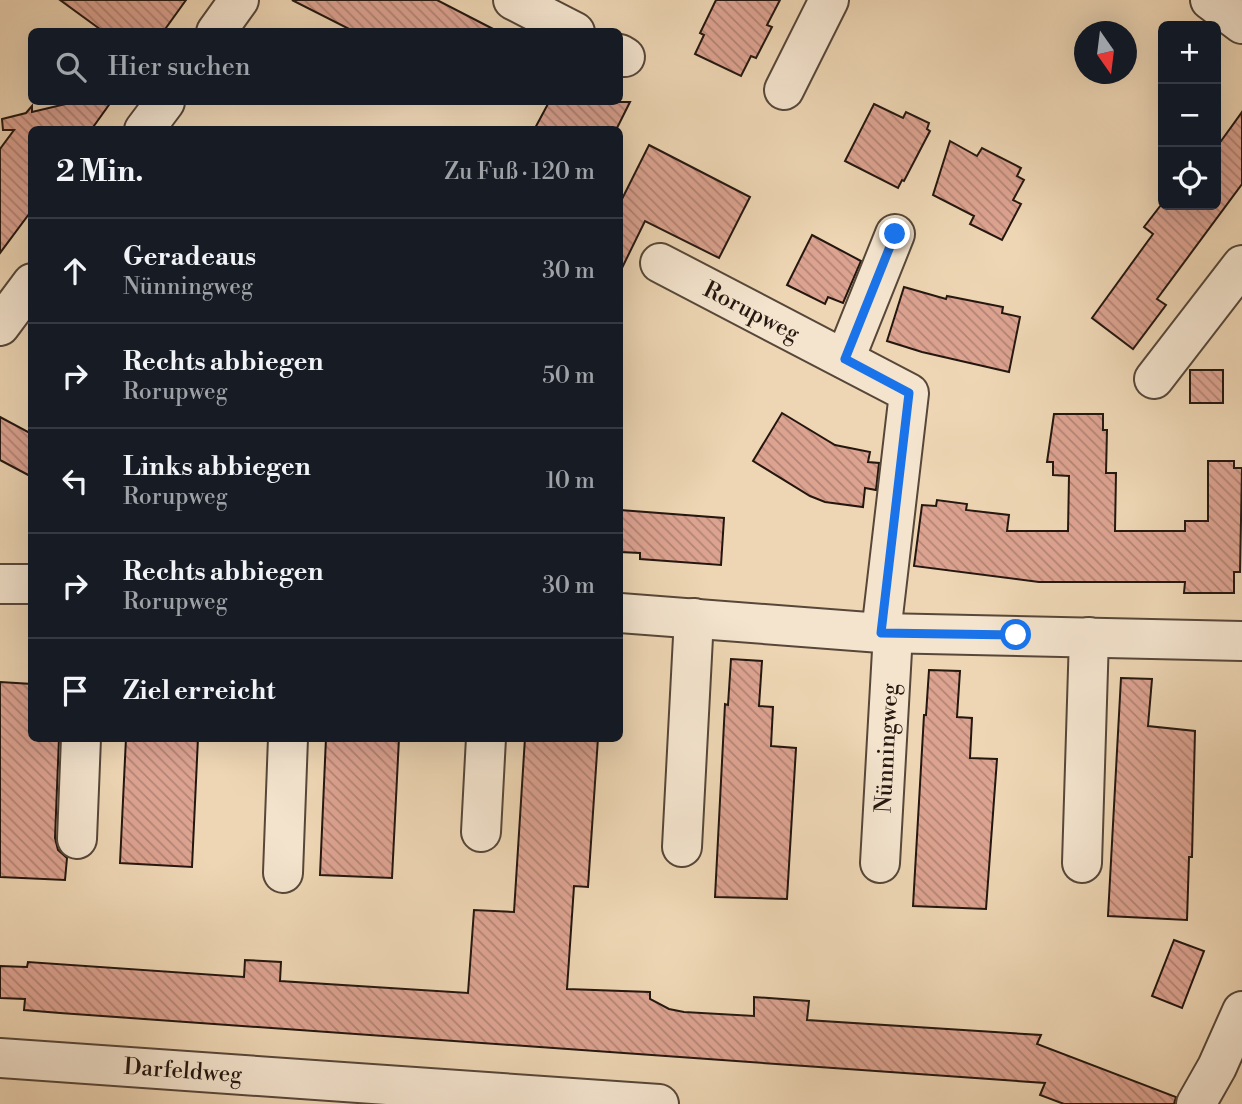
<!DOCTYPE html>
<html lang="de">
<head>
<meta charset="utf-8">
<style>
	body { margin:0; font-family:"Libre Bodoni",serif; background:#242831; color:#f1f3f6 }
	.controls { position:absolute; right:21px; top:21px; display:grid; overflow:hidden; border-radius:10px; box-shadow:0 7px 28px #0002 }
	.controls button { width:63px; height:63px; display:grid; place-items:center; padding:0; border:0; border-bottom:2px solid #363941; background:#171b24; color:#f1f3f6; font:35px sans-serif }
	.compass { position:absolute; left:1074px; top:21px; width:63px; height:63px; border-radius:50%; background:#171b24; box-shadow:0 7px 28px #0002; rotate:166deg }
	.stop { position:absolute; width:21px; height:21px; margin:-16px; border:5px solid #1a73e8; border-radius:50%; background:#fff }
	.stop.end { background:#1a73e8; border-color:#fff; box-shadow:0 2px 7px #0008 }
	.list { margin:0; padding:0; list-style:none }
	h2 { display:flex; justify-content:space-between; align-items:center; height:91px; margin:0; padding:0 28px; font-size:30px }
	h2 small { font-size:23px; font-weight:400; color:#9ea1a6 }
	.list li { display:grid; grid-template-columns:46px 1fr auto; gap:21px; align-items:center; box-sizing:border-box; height:105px; padding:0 28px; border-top:2px solid #363941 }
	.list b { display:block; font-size:26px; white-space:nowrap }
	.list p { margin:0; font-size:23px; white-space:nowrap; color:#9ea1a6 }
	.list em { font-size:23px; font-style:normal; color:#9ea1a6 }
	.icon { flex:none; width:38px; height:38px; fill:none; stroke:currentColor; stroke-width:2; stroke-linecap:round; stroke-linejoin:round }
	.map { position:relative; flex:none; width:1242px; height:1104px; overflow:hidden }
	.search { position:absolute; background:#171b24; box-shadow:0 7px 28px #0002; left:28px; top:28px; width:595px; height:77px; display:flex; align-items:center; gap:18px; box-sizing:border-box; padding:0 24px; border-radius:10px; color:#9ea1a6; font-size:26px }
	.panel { position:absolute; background:#171b24; box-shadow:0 7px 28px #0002; left:28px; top:126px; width:595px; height:616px; border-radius:10px }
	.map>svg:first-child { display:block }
	.building { fill:url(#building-back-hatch); stroke:#241710; stroke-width:2 }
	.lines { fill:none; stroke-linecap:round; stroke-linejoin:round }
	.minor-casing { stroke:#564739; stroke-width:42 }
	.minor { stroke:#f4e4ce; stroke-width:38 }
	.route { stroke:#1a73e8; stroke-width:9 }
	.labels { text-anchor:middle; stroke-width:5; stroke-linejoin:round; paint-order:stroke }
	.street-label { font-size:23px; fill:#241710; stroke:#f4e4ce }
</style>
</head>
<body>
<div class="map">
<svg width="1242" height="1104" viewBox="0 0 1242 1104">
	<defs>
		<pattern id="building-back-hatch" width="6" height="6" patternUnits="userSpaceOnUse" patternTransform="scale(1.75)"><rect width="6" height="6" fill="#dda391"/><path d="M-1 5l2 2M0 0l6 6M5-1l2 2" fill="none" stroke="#b38475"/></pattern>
	</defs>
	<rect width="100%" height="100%" fill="#eed6b4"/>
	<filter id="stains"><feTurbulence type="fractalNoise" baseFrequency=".00286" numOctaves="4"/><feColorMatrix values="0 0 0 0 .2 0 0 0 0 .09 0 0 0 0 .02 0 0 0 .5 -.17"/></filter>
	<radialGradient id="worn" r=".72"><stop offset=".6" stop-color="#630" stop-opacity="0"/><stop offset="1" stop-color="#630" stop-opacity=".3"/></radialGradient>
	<g class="building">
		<path d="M 60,0 L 186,0 L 163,32 L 104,32 Z"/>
		<path d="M 292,0 L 437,0 L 499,32 L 355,32 Z"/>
		<path d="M 716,0 L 780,0 L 767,25 L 772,27 L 756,58 L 751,56 L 741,76 L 695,54 L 704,35 L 700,33 Z"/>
		<path d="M 74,102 L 111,102 L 91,130 L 32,130 L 32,210 L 0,253 L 0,149 L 14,130 L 3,130 L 2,119 L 26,113 L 32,106 L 32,112 Z"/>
		<path d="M 549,102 L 630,102 L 616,130 L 534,130 Z"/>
		<path d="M 874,104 L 903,118 L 906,112 L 929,123 L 927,129 L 930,131 L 904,181 L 902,180 L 898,188 L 845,161 Z"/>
		<path d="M 1242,112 L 1242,184 L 1157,299 L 1166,305 L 1133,349 L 1092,318 L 1153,234 L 1144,227 L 1161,205 L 1216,205 L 1216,148 Z"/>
		<path d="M 950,141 L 977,156 L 982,148 L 1021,168 L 1017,176 L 1024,180 L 1013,200 L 1021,204 L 1002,240 L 970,224 L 974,216 L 933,195 Z"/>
		<path d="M 649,145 L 750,197 L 719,258 L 645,221 L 620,272 L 620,203 Z"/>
		<path d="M 812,235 L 861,261 L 843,303 L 828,297 L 825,304 L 787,285 Z"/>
		<path d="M 904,287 L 946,299 L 947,296 L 1003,307 L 1002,313 L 1020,317 L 1009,372 L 922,352 L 887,341 Z"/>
		<rect x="1190" y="370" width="33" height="33"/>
		<path d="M 782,413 L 835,445 L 870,452 L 868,462 L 879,463 L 876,490 L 865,488 L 863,507 L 825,502 L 810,496 L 753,461 Z"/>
		<path d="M 1054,414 L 1103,414 L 1103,430 L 1107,430 L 1106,473 L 1116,473 L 1115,531 L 1185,531 L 1185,521 L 1208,521 L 1208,461 L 1234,461 L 1234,468 L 1242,468 L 1240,572 L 1234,572 L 1234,593 L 1184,593 L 1185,582 L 1039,582 L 914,566 L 922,505 L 936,506 L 937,500 L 967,504 L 966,510 L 1009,515 L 1007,531 L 1068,531 L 1069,476 L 1053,475 L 1053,462 L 1047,462 Z"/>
		<path d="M 0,417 L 32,434 L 32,477 L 0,460 Z"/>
		<path d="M 620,510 L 724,518 L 721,565 L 640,559 L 640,553 L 620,552 Z"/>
		<path d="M 731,659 L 762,661 L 759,706 L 773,707 L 771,746 L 796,748 L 787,899 L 715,897 L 725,704 L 728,705 Z"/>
		<path d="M 929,670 L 960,671 L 957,717 L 972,718 L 970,758 L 997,759 L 986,909 L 913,906 L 924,715 L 926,715 Z"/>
		<path d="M 1121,678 L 1152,679 L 1148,726 L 1195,731 L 1192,857 L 1189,857 L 1187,920 L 1108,916 Z"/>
		<path d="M 0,682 L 32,684 L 32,738 L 59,738 L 55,838 L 58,850 L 67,858 L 65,880 L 0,877 Z"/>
		<path d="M 126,738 L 198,738 L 192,867 L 120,863 Z"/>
		<path d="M 326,738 L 399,738 L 392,878 L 320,875 Z"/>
		<path d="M 525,738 L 598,738 L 588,887 L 574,886 L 567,989 L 650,992 L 650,999 L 669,1009 L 684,1012 L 754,1016 L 754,997 L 809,1001 L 807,1020 L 1041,1035 L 1037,1044 L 1176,1097 L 1174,1104 L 1064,1104 L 1040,1095 L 1045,1083 L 60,1013 L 24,1010 L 25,999 L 0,998 L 0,966 L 27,967 L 28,962 L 244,977 L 245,960 L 281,962 L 280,981 L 468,993 L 474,910 L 514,912 Z"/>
		<path d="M 1174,940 L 1204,951 L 1182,1008 L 1152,996 Z"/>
	</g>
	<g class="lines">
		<g class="minor-casing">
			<g id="minor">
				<path d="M 513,0 L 575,32"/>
				<path d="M 1210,0 L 1242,24"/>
				<path d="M 216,32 L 239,0"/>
				<path d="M 620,54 L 625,57"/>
				<path d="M 784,90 L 829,0"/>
				<path d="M 144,130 L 165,102"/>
				<path d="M 660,263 L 909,393 L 881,633"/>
				<path d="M 0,326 L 32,283"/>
				<path d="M 845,359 L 895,234"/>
				<path d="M 1154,379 L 1242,265"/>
				<path d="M 0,584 L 32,584"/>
				<path d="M 620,613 L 881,633 L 1242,641"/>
				<path d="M 481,832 L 486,738"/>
				<path d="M 77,839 L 81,738"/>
				<path d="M 682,847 L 694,618"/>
				<path d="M 880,863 L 893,633"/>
				<path d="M 1082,863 L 1089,637"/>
				<path d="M 283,873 L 288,738"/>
				<path d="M 0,1058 L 659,1104"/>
				<path d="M 1196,1104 L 1217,1067 L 1242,1011"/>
			</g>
		</g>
		<use href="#minor" class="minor"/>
	</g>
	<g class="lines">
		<path class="route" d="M 895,234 L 845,359 L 909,393 L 881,633 L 1016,635"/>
	</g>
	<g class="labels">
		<g class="street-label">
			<text transform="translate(752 311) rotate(27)" y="8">Rorupweg</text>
			<text transform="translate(886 748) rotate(-87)" y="8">Nünningweg</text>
			<text transform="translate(183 1070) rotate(4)" y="8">Darfeldweg</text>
		</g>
	</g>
	<rect width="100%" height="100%" filter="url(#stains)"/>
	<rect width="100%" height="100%" fill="url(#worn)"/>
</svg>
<div class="controls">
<button>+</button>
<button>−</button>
<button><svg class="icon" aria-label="locate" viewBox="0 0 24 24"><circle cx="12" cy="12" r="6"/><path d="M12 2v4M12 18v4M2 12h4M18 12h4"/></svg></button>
</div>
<svg class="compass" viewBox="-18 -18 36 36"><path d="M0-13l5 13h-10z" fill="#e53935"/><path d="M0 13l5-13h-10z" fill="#9ea1a6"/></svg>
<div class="stop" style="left:1016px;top:635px"></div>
<div class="stop end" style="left:895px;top:234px"></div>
<div class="search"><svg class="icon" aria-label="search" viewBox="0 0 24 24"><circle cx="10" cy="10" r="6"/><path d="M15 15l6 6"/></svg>Hier suchen</div>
<section class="panel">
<h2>2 Min.<small>Zu Fuß · 120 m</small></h2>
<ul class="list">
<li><svg class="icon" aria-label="ahead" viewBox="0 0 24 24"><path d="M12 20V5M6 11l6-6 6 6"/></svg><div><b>Geradeaus</b><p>Nünningweg</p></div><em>30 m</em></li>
<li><svg class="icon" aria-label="right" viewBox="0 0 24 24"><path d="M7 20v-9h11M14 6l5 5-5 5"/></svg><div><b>Rechts abbiegen</b><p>Rorupweg</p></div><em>50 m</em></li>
<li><svg class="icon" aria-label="left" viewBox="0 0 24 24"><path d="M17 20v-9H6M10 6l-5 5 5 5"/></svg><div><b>Links abbiegen</b><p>Rorupweg</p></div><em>10 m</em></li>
<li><svg class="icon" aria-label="right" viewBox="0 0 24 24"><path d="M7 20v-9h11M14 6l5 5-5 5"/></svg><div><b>Rechts abbiegen</b><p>Rorupweg</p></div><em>30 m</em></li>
<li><svg class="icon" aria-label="arrive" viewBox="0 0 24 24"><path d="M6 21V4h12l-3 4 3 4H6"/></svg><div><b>Ziel erreicht</b></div></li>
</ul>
</section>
</div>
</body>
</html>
